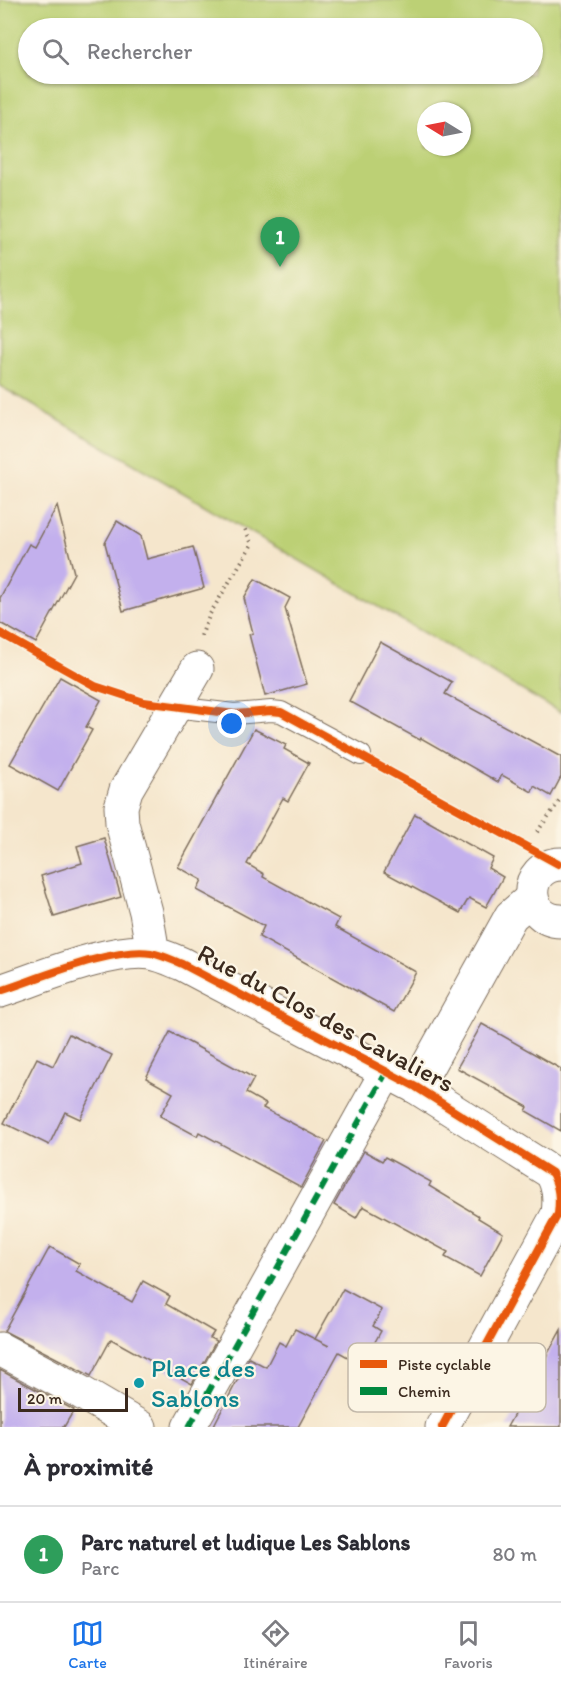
<!DOCTYPE html>
<html lang="fr">
<head>
<meta charset="utf-8">
<style>
	body { margin:0; font-family:Itim,sans-serif; background:#f2f2f3; color:#2b2b33 }
	.compass { position:absolute; left:417px; top:102px; width:54px; height:54px; border-radius:50%; background:#fff; box-shadow:0 2px 4px #0004; rotate:280deg }
	.scale { position:absolute; left:18px; bottom:15px; width:110px; box-sizing:border-box; padding-left:6px; border:3px solid #3b2a1e; border-top:0; font-size:16px; line-height:21px; white-space:nowrap; color:#3b2a1e; -webkit-text-stroke:4px #fcf5e5; paint-order:stroke }
	.you { position:absolute; left:232px; top:724px; width:21px; height:21px; margin:-15px; border:4px solid #fff; border-radius:50%; background:#1a73e8; box-shadow:0 0 0 9px #1a73e833 }
	.badge { display:grid; place-items:center; width:39px; height:39px; border-radius:50%; background:#1a73e8; color:#fff; font-size:20px; font-weight:700 }
	.pin { position:absolute; translate:-50% -50px; filter:drop-shadow(0 2px 3px #0008) }
	.pin::after { content:''; position:absolute; top:32px; width:21px; height:18px; background:inherit; clip-path:polygon(0 0,100% 0,50% 100%) }
	.list { margin:0; padding:0; list-style:none }
	h2 { display:flex; justify-content:space-between; align-items:center; height:78px; margin:0; padding:0 24px; font-size:26px }
	h2 small { font-size:20px; font-weight:400; color:#7c7c81 }
	.list li { display:grid; grid-template-columns:39px 1fr auto; gap:18px; align-items:center; box-sizing:border-box; height:96px; padding:0 24px; border-top:2px solid #e1e1e2 }
	.list b { display:block; font-size:22px; white-space:nowrap }
	.list p { margin:0; font-size:20px; white-space:nowrap; color:#7c7c81 }
	.list em { font-size:20px; font-style:normal; color:#7c7c81 }
	.icon { flex:none; width:33px; height:33px; fill:none; stroke:currentColor; stroke-width:2; stroke-linecap:round; stroke-linejoin:round }
	.map { position:relative; flex:none; width:561px; height:1427px; overflow:hidden }
	.search { position:absolute; background:#fff; box-shadow:0 2px 4px #0004; left:18px; right:18px; top:18px; height:66px; display:flex; align-items:center; gap:15px; box-sizing:border-box; padding:0 21px; border-radius:33px; color:#7c7c81; font-size:22px }
	.sheet { height:174px; background:#fff }
	nav { display:flex; justify-content:space-around; align-items:center; box-sizing:border-box; height:84px; border-top:2px solid #e1e1e2; background:#fff; font-size:16px; color:#7c7c81 }
	nav a { display:grid; justify-items:center; gap:3px }
	nav .on { color:#1a73e8 }
	.map>svg:first-child { display:block }
	.green { fill:#bcd074; stroke:#7c7d49; stroke-width:1.5; fill-rule:evenodd }
	.building { fill:#c3b0ed }
	.lines { fill:none; stroke-linecap:round; stroke-linejoin:round }
	.lane-casing { stroke:#7c6c5b; stroke-width:22 }
	.street-casing { stroke:#7c6c5b; stroke-width:35 }
	.path { stroke:#7c6c5b; stroke-width:4; stroke-dasharray:1.5 4.5; stroke-linecap:butt }
	.lane { stroke:#fff; stroke-width:20 }
	.street { stroke:#fff; stroke-width:33 }
	.quiet { stroke:#00873e; stroke-width:6; stroke-dasharray:12 6; stroke-linecap:butt }
	.cycleway-casing { stroke:#fcf5e5; stroke-width:11 }
	.cycleway { stroke:#e8590c; stroke-width:8 }
	.culture-dot { fill:#0f9aa8; stroke:#fcf5e5; stroke-width:2 }
	.labels { text-anchor:middle; stroke-width:4.5; stroke-linejoin:round; paint-order:stroke }
	.street-label { font-size:26px; fill:#3b2a1e; stroke:#fcf5e5 }
	.culture-label { font-size:26px; fill:#0d838f; stroke:#fcf5e5; text-anchor:start }
	.key { fill:#fcf5e5; stroke:#c2b8a9; stroke-width:1.5 }
	.key-label { font-size:16px; fill:#3b2a1e }
</style>
</head>
<body>
<div class="map">
<svg width="561" height="1427" viewBox="0 0 561 1427">
	<rect width="100%" height="100%" fill="#fcf5e5"/>
	<filter id="ink" filterUnits="userSpaceOnUse"><feTurbulence type="fractalNoise" baseFrequency=".0167" numOctaves="2"/><feDisplacementMap in="SourceGraphic" scale="12" xChannelSelector="R" yChannelSelector="G"/><feConvolveMatrix kernelMatrix="1 2 1 2 8 2 1 2 1" color-interpolation-filters="sRGB"/></filter>
	<filter id="wash" filterUnits="userSpaceOnUse"><feTurbulence type="fractalNoise" baseFrequency=".008" numOctaves="4" result="noise"/><feDisplacementMap in="SourceGraphic" scale="24" xChannelSelector="R" yChannelSelector="G"/><feGaussianBlur stdDeviation="1.35" result="paint"/><feColorMatrix in="noise" values="0 0 0 0 0 0 0 0 0 0 0 0 0 0 0 0 0 1.4 0 .05"/><feComposite in="paint" operator="in"/></filter>
	<g filter="url(#wash)">
		<rect width="100%" height="100%" fill="#f5e6cc"/>
		<path class="green" d="M 0,0 L 561,0 L 561,713 L 0,386 ZM 28,28 L 532,28 L 532,74 L 28,74 ZM 426,111 L 462,111 L 462,147 L 426,147 Z"/>
		<g id="blocks">
			<g class="building">
				<path d="M 57,506 L 74,573 L 36,643 L 0,623 L 0,598 L 29,544 L 35,547 Z"/>
				<path d="M 117,521 L 141,536 L 147,559 L 193,547 L 204,588 L 123,611 L 105,543 Z"/>
				<path d="M 255,579 L 290,598 L 285,608 L 307,684 L 265,696 L 249,634 L 253,633 L 244,598 Z"/>
				<path d="M 380,642 L 452,682 L 445,694 L 561,757 L 561,777 L 551,796 L 534,786 L 532,792 L 502,775 L 498,782 L 421,738 L 420,740 L 349,701 Z"/>
				<path d="M 60,677 L 101,700 L 86,727 L 92,730 L 58,791 L 10,764 Z"/>
				<path d="M 254,729 L 286,745 L 284,749 L 309,763 L 288,801 L 283,798 L 247,864 L 264,874 L 263,877 L 339,919 L 335,927 L 416,972 L 394,1012 L 259,937 L 264,926 L 197,890 L 202,880 L 178,867 Z"/>
				<path d="M 415,814 L 493,858 L 488,868 L 503,877 L 486,907 L 469,898 L 460,913 L 384,872 Z"/>
				<path d="M 104,838 L 121,897 L 54,917 L 41,876 L 82,863 L 77,846 Z"/>
				<path d="M 482,1024 L 561,1069 L 561,1131 L 526,1111 L 528,1107 L 457,1068 Z"/>
				<path d="M 170,1032 L 254,1078 L 246,1093 L 266,1104 L 263,1108 L 326,1141 L 301,1187 L 199,1132 L 197,1136 L 160,1116 L 173,1093 L 146,1078 Z"/>
				<path d="M 69,1034 L 112,1055 L 80,1119 L 65,1112 L 49,1145 L 4,1123 L 37,1058 L 53,1066 Z"/>
				<path d="M 364,1151 L 382,1161 L 385,1157 L 431,1182 L 429,1186 L 479,1216 L 478,1218 L 503,1233 L 480,1276 L 445,1257 L 448,1252 L 363,1206 L 356,1218 L 334,1205 Z"/>
				<path d="M 50,1247 L 80,1264 L 76,1271 L 132,1302 L 143,1281 L 170,1296 L 166,1304 L 214,1332 L 210,1338 L 216,1341 L 192,1384 L 111,1339 L 91,1376 L 4,1331 Z"/>
				<path d="M 343,1289 L 382,1310 L 373,1326 L 381,1331 L 362,1365 L 339,1352 L 298,1427 L 213,1427 L 249,1358 L 266,1367 L 279,1342 L 286,1346 L 295,1329 L 329,1346 L 315,1339 Z"/>
				<path d="M 561,1330 L 561,1427 L 507,1427 Z"/>
				<path d="M 0,1370 L 74,1410 L 64,1427 L 0,1427 Z"/>
			</g>
		</g>
	</g>
	<g filter="url(#ink)">
		<use href="#blocks" fill-opacity="0" stroke="#7c6c5b" stroke-width="1.5"/>
		<g class="lines">
			<g class="lane-casing">
				<path id="lane" d="M 174,707 L 234,714 L 271,711 L 281,712 L 361,755"/>
			</g>
			<g class="street-casing">
				<g id="street">
					<path d="M 561,864 C 522,865 522,920 561,921"/>
					<path d="M 153,953 L 146,912 L 122,823 L 121,807 L 126,790 L 197,669"/>
					<path d="M 0,991 C 40,978 112,947 151,953 C 162,955 172,960 182,964 L 416,1087 L 552,1173 C 559,1187 560,1198 558,1214 L 442,1427"/>
					<path d="M 416,1087 L 511,916 L 532,898"/>
					<path d="M 0,1349 L 82,1393 L 140,1427"/>
					<path d="M 189,1427 L 387,1071"/>
				</g>
			</g>
			<g class="path">
				<path d="M 201,636 L 210,614 L 252,544 L 245,529"/>
				<path d="M 537,832 L 561,799"/>
			</g>
			<use href="#lane" class="lane"/>
			<use href="#street" class="street"/>
			<path class="quiet" d="M 189,1427 L 387,1071"/>
			<g class="cycleway-casing">
				<g id="cycleway">
					<path d="M 0,633 L 95,686 L 144,702 L 234,714 L 271,711 L 281,712 L 558,864"/>
					<path d="M 0,991 C 40,978 112,947 151,953 C 162,955 172,960 182,964 L 416,1087 L 552,1173 C 559,1187 560,1198 558,1214 L 442,1427"/>
				</g>
			</g>
			<use href="#cycleway" class="cycleway"/>
		</g>
	</g>
	<circle class="culture-dot" cx="139" cy="1383" r="6"/>
	<g class="labels">
		<g class="street-label">
			<text transform="translate(326 1018) rotate(28)" y="9">Rue du Clos des Cavaliers</text>
		</g>
		<g class="culture-label">
			<text x="151" y="1377">Place des<tspan x="151" dy="30">Sablons</tspan></text>
		</g>
	</g>
	<rect x="348" y="1343" width="198" height="69" rx="9" class="key"/>
	<rect x="360" y="1360" width="27" height="8" fill="#e8590c"/>
	<rect x="360" y="1387" width="27" height="8" fill="#00873e"/>
	<g class="key-label">
		<text x="398" y="1370">Piste cyclable</text>
		<text x="398" y="1397">Chemin</text>
	</g>
</svg>
<svg class="compass" viewBox="-18 -18 36 36"><path d="M0-13l5 13h-10z" fill="#e53935"/><path d="M0 13l5-13h-10z" fill="#7c7c81"/></svg>
<div class="scale">20 m</div>
<div class="you"></div>
<div class="pin badge" style="left:280px;top:267px;background:#2e9e5b">1</div>
<div class="search"><svg class="icon" aria-label="search" viewBox="0 0 24 24"><circle cx="10" cy="10" r="6"/><path d="M15 15l6 6"/></svg>Rechercher</div>
</div>
<section class="sheet">
<h2>À proximité<small></small></h2>
<ul class="list">
<li><span class="badge" style="background:#2e9e5b">1</span><div><b>Parc naturel et ludique Les Sablons</b><p>Parc</p></div><em>80 m</em></li>
</ul>
</section>
<nav>
<a class="on"><svg class="icon" aria-label="map" viewBox="0 0 24 24"><path d="M3 6l6-2 6 2 6-2v14l-6 2-6-2-6 2zM9 4v14M15 6v14"/></svg>Carte</a>
<a><svg class="icon" aria-label="directions" viewBox="0 0 24 24"><path d="M12 3l9 9-9 9-9-9zM9 14v-3h6M13 9l2 2-2 2"/></svg>Itinéraire</a>
<a><svg class="icon" aria-label="saved" viewBox="0 0 24 24"><path d="M7 4h10v16l-5-4-5 4z"/></svg>Favoris</a>
</nav>
</body>
</html>
